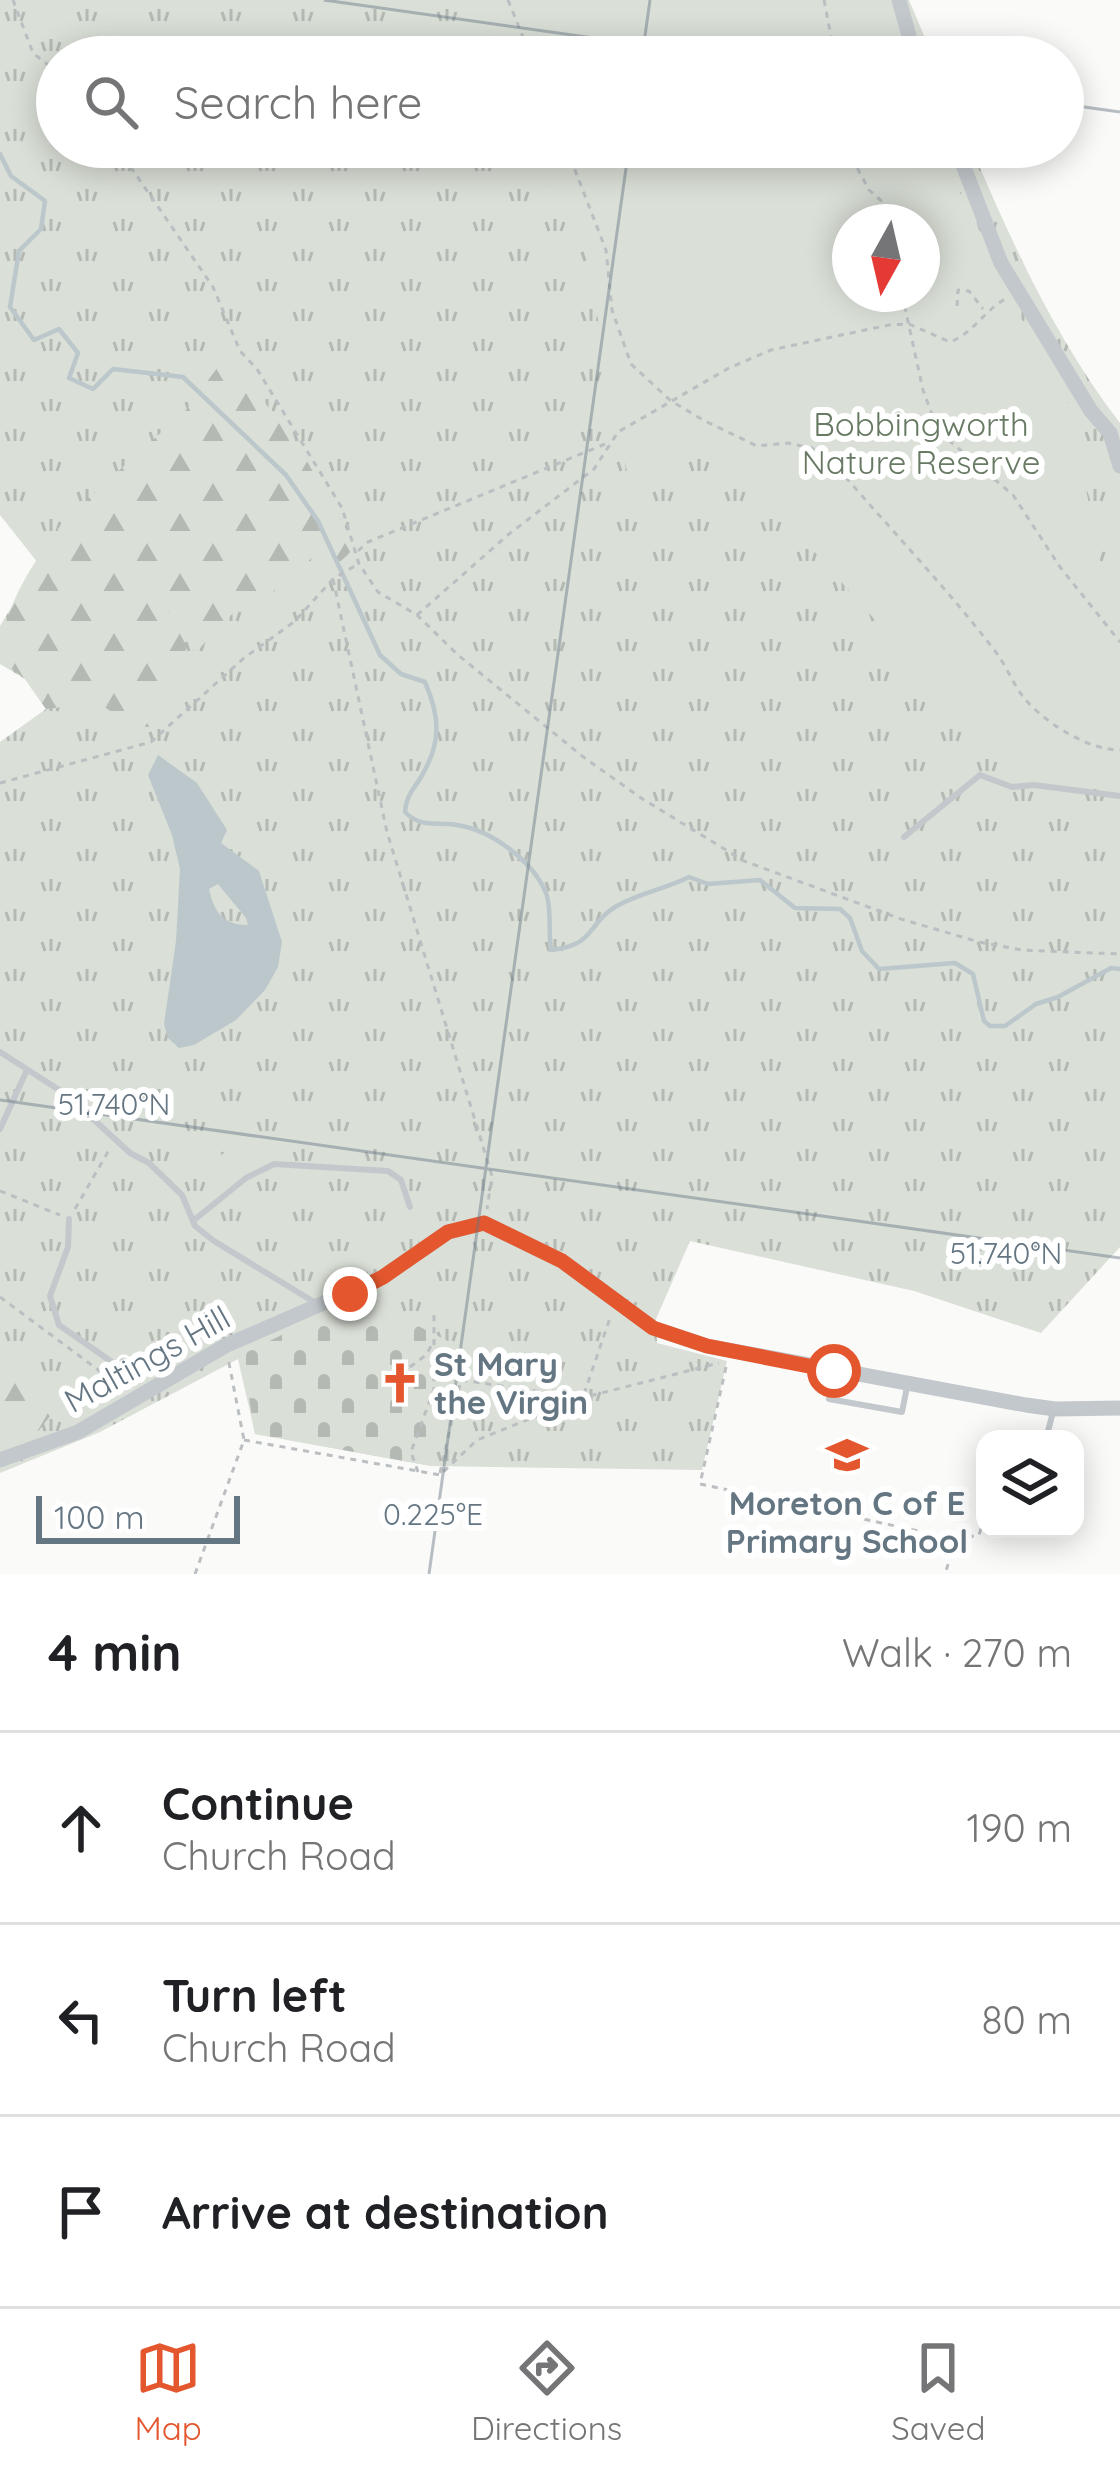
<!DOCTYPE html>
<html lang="en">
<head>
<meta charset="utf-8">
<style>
	body { margin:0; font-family:Quicksand,sans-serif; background:#f6f6f6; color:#202124 }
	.controls { position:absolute; right:36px; bottom:36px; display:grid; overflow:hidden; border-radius:24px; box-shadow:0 6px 30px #0003 }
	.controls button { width:108px; height:108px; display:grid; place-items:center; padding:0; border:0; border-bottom:3px solid #e0e0e0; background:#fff; color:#202124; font:60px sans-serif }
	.compass { position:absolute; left:832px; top:204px; width:108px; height:108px; border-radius:50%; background:#fff; box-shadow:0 6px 30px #0003; rotate:188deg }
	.scale { position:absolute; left:36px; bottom:30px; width:204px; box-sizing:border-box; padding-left:12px; border:6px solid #657683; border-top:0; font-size:33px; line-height:42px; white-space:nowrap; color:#657683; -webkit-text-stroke:9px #fff; paint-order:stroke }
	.stop { position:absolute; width:36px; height:36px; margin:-27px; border:9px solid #e4572e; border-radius:50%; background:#fff }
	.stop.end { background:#e4572e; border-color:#fff; box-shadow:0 3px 12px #0008 }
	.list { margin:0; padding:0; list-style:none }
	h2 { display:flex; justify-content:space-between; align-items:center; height:156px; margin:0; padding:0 48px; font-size:51px }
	h2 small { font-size:39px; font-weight:400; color:#757577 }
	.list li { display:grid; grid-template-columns:78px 1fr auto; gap:36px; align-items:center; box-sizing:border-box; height:192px; padding:0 48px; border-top:3px solid #e0e0e0 }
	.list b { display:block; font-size:45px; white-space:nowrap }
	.list p { margin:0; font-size:39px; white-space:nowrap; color:#757577 }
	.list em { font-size:39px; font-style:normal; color:#757577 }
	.icon { flex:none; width:66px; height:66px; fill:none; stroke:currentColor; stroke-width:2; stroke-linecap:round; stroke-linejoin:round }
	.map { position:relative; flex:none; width:1120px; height:1574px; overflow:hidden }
	.search { position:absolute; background:#fff; box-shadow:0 6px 30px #0003; left:36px; right:36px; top:36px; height:132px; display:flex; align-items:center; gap:30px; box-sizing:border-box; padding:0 42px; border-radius:66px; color:#757577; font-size:45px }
	.sheet { height:732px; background:#fff }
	nav { display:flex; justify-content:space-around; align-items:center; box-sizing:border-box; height:168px; border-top:3px solid #e0e0e0; background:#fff; font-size:33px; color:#757577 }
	nav a { display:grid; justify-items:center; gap:6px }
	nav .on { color:#e4572e }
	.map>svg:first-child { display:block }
	.grass { fill:url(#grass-tufts); fill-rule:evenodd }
	.forest { fill:url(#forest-firs) }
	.cemetery { fill:url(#cemetery-stones) }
	.park { fill:#dadfd7; fill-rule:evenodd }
	.water { fill:#bbc7cb; fill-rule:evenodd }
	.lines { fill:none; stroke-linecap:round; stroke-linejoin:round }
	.stream { stroke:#bbc7cb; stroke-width:4.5 }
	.path { stroke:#bbbfc2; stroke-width:3; stroke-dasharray:6 6; stroke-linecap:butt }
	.service { stroke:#c3c8cc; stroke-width:6 }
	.tertiary { stroke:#c3c8cc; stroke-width:15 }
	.route { stroke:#e4572e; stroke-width:15 }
	.ticks { fill:none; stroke:#657683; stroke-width:3; stroke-opacity:0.45 }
	.labels { text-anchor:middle; stroke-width:12; stroke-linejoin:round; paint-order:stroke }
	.park-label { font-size:33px; fill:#687a64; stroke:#fff }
	.street-label { font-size:33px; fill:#657683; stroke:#fff }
	.poi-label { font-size:33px; font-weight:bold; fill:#657683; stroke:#fff; text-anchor:start }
	.ticks-label { font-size:30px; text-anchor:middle; fill:#657683; stroke:#fff; stroke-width:12; stroke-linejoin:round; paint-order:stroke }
</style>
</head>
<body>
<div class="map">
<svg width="1120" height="1574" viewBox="0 0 1120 1574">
	<defs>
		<pattern id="grass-tufts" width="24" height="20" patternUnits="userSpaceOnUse" patternTransform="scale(3)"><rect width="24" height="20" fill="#dadfd7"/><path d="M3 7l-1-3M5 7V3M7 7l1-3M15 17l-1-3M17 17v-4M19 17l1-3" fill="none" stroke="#b4b9b4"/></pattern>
		<pattern id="forest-firs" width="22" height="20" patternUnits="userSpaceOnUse" patternTransform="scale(3)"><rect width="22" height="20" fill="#dadfd7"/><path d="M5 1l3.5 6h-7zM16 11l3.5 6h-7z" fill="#b4b9b4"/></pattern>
		<pattern id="cemetery-stones" width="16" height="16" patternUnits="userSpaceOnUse" patternTransform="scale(3)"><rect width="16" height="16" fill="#dadfd7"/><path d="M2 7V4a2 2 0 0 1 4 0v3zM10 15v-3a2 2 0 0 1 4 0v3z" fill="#b4b9b4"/></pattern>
	</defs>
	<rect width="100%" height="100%" fill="#fafaf8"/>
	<path class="grass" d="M 0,0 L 909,0 L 933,57 L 57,57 L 57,147 L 971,147 C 1012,243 1056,340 1120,423 L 1120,1247 L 1041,1333 L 914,1291 L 690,1241 L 656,1319 L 657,1343 L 727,1361 L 702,1470 L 431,1466 L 255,1434 L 238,1359 L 100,1432 L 0,1473 L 0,742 L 46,709 L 25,679 L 0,664 L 0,626 L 38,563 L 0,515 ZM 850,222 L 922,222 L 922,294 L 850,294 Z"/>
	<g class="forest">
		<path d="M 229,352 L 308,463 L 356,547 L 329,572 L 314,556 L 265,598 L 236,610 L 195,653 L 179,618 L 124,554 L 162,600 L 187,647 L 164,694 L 176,729 L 134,726 L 98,703 L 46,709 L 25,679 L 0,660 C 0,604 44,547 77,504 L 94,521 L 83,503 L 186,410 Z"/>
		<path d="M 0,1355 L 50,1416 L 37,1433 L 0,1444 Z"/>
	</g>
	<path class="cemetery" d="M 360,1308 L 416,1325 L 460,1347 L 449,1409 L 431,1466 L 255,1434 L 243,1362 L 247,1352 L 302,1325 Z"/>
	<g class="park">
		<path d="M 481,0 L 887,0 L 901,57 L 496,57 Z"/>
		<path d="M 530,147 L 940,147 L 993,268 L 1070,405 L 1104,583 L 1120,593 L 1120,789 L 1019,782 L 716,441 L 630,487 L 583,241 ZM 850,222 L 922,222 L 922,294 L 850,294 Z"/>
		<path d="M 239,1140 L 254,1158 L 218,1190 L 202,1172 Z"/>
	</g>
	<path class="water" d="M 158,755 L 197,783 L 227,830 L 221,843 L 259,871 L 282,942 L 278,967 L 265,990 L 236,1020 L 194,1045 L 179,1048 L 168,1038 L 164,1024 L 176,941 L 180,869 L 172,835 L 148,775 ZM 218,884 L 246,918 L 248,925 C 223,925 214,912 209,889 Z"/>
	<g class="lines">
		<path class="stream" d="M 0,154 L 11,176 L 45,201 L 41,229 L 19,251 L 10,307 L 34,340 L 59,329 L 78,353 L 69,378 L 93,389 L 113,369 L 183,377 L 286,475 L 318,521 L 380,655 L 401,674 L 425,682 C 440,717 442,742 421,777 C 413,790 406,796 405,812 C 422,829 436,821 457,825 C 491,830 533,861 546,893 C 552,908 548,932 551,950 C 596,945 587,924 615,907 C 638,893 666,889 689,877 L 708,884 L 760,880 L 795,908 L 840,909 L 850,918 L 862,951 L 879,969 L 955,963 L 973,974 L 984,1021 L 990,1026 L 1005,1026 L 1036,1004 L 1058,997 L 1111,968 L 1120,969"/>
		<g class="path">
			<path d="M 13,0 L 33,53 L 57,72"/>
			<path d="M 508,0 L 531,57"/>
			<path d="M 824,0 L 835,57"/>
			<path d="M 117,147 L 213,287 L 240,351 L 257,369 L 342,508 L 359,564 L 378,592 L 417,615 L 458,655 L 582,756 L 641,798 L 744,861 L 901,919 L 979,942 L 1022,950 L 1120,954"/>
			<path d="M 566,147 L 606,250 L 612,310 L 631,364 L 671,401 L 705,421 L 757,446 L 787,443 L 812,448 L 837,467 C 889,528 946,587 995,651 C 1006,665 1013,684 1024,698 C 1045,723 1088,750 1120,750"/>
			<path d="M 846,147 L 869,190 L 905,222"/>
			<path d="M 902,294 L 923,390 L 938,431 L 1013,495 L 1060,567 L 1120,642"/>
			<path d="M 957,306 L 958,290 L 969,291 L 983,309"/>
			<path d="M 358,551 L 368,542 L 605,444"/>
			<path d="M 333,579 L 387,832 L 492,1176 L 487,1209"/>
			<path d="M 417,615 L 509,534 L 594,469 L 618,432 L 729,368 L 771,350 L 889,325 L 909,324 L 950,342 C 975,332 983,311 1007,298"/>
			<path d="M 0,783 L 151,742 L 244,658 L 294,622 L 333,579 L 358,564"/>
			<path d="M 0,1191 L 60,1215"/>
			<path d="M 75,1209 L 109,1150"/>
			<path d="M 0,1297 L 124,1389"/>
			<path d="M 410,1367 L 426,1355 L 434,1341"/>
			<path d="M 726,1367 L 700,1484 L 956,1539 L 945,1574"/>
			<path d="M 584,1394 L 610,1318"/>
			<path d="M 244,1440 L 440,1475 L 477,1440 L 582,1398 L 719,1363"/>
			<path d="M 418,1472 L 411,1452 L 434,1389 L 434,1311"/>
			<path d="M 440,1473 L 461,1380 L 577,1397"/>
			<path d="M 956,1539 L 979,1535 L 985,1514"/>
			<path d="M 195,1574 L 244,1440 L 228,1358"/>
		</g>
		<g class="service">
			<path d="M 904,837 L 980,775 L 1012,787 L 1034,785 L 1120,796"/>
			<path d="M 0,1052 L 67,1095 L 130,1153 L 149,1163 L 182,1195 L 195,1226 L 214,1241 L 314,1302"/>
			<path d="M 0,1129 L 27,1070"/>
			<path d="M 69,1219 L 68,1247 L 50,1296 L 59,1325 L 122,1369 L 140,1367 L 162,1353"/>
			<path d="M 193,1221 L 246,1178 L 274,1164 L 388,1171 L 401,1180 L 410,1207"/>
			<path d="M 833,1374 L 829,1399 L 902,1412 L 907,1387"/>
			<path d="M 1046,1439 L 1053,1412"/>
		</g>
		<g class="tertiary">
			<path d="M 899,0 L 915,57"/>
			<path d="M 956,147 L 1001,263 L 1091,411 L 1110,433 L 1120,466"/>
			<path d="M 0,1460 L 78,1432 L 225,1346 L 383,1277 L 448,1232 L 484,1223 L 562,1261 L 653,1328 L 707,1346 L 1026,1405 L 1055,1409 L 1120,1408"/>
		</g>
	</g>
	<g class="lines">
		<path class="route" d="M 350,1294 L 383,1277 L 448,1232 L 484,1223 L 562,1261 L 653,1328 L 707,1346 L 834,1371"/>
	</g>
	<path class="ticks" d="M 324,0 L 729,57M 642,57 L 650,0M 1063,104 L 1120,112M 0,1100 L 1120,1258M 429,1574 L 629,147"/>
	<defs>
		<g id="church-bare" transform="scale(3.24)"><path d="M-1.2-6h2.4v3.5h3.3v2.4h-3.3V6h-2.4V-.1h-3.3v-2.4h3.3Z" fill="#e4572e" stroke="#fff" stroke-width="2.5" paint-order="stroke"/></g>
		<g id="school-bare" transform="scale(3.24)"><path d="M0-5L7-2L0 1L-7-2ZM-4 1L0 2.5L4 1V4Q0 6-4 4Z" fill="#e4572e" stroke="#fff" stroke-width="2.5" paint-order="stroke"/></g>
	</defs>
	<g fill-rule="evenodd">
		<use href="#church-bare" x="400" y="1383"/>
		<use href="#school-bare" x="847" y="1455"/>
	</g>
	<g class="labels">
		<g class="park-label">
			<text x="921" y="436">Bobbingworth<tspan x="921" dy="38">Nature Reserve</tspan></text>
		</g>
		<g class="street-label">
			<text transform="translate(147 1359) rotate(-29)" y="12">Maltings Hill</text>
		</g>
		<g class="poi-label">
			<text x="434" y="1376">St Mary<tspan x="434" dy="38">the Virgin</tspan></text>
			<text x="847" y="1515" text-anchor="middle">Moreton C of E<tspan x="847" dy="38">Primary School</tspan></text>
		</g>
	</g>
	<g class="ticks-label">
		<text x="114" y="1115">51.740°N</text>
		<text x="1006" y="1264">51.740°N</text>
		<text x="433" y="1525">0.225°E</text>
	</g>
</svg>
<div class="controls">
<button><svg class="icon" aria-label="layers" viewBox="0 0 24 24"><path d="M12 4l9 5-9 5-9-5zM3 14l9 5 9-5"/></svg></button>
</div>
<svg class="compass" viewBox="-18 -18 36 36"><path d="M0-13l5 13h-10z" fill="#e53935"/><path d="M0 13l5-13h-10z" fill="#757577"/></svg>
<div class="scale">100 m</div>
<div class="stop" style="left:834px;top:1371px"></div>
<div class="stop end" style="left:350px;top:1294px"></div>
<div class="search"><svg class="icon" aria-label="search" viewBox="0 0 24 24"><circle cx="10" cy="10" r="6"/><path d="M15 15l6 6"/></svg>Search here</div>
</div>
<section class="sheet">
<h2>4 min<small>Walk · 270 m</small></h2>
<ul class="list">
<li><svg class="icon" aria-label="ahead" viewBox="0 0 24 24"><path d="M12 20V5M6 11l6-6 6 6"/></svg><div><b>Continue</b><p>Church Road</p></div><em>190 m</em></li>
<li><svg class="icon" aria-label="left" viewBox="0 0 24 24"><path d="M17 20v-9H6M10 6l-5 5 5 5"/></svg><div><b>Turn left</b><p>Church Road</p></div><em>80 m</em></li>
<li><svg class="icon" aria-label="arrive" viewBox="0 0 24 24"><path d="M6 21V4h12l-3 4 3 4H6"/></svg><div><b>Arrive at destination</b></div></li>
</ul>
</section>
<nav>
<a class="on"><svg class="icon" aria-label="map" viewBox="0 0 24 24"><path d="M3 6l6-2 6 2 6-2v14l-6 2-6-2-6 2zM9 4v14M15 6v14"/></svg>Map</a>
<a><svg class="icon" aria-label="directions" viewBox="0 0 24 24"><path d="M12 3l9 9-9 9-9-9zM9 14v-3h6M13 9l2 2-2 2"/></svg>Directions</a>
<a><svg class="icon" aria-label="saved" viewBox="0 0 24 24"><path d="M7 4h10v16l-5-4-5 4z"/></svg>Saved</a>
</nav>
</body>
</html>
